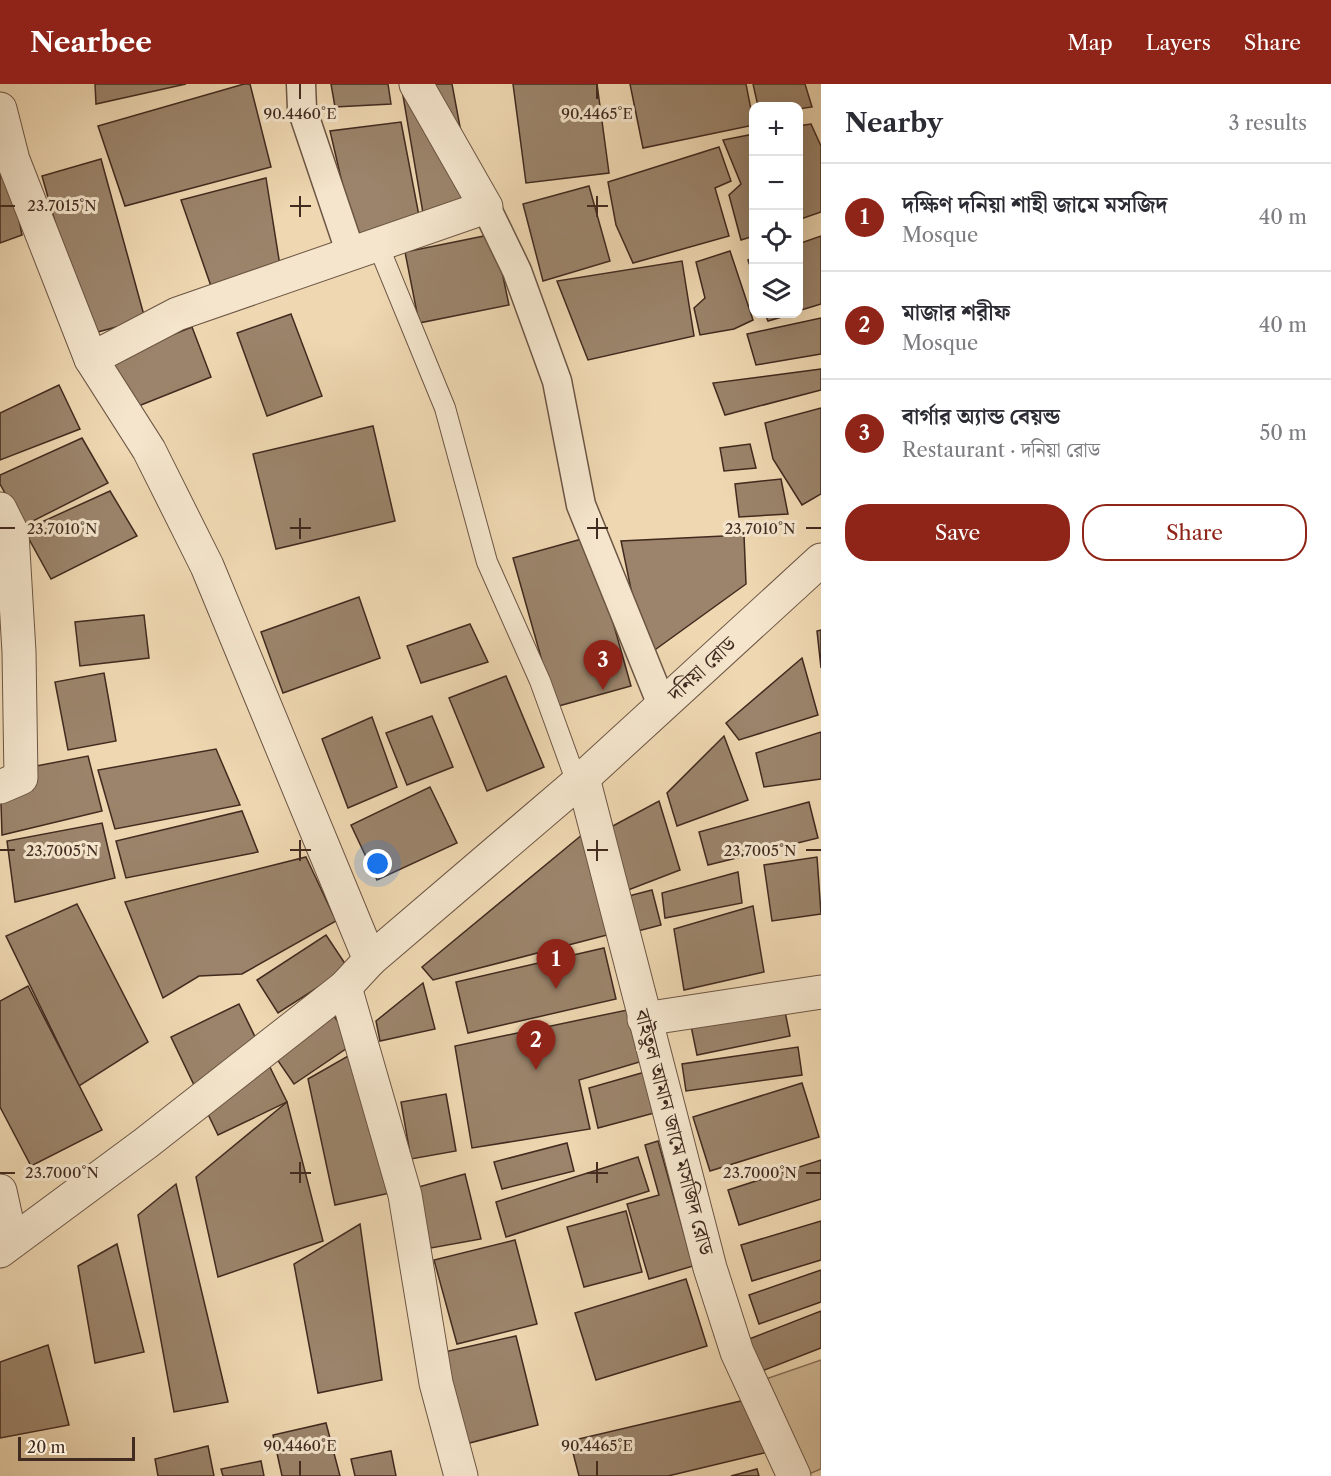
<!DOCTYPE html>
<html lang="en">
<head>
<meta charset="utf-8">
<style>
	body { margin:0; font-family:"Libre Caslon Text","Noto Serif Bengali",serif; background:#f2f2f3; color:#2b2b33 }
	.controls { position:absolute; right:18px; top:18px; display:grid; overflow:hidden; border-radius:12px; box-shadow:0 6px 24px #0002 }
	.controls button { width:54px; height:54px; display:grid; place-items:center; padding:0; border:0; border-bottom:2px solid #e1e1e2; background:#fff; color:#2b2b33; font:30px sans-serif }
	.scale { position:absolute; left:18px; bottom:15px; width:117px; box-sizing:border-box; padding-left:6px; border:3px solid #412a1f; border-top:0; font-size:16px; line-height:21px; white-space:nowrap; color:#412a1f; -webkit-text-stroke:4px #f4e5cc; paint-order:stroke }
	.you { position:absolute; left:378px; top:780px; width:21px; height:21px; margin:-15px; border:4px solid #fff; border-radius:50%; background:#1a73e8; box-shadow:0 0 0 9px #1a73e833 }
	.badge { display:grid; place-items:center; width:39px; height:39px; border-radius:50%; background:#8f2418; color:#fff; font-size:20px; font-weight:700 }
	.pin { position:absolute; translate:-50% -50px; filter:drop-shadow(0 2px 3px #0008) }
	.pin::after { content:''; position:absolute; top:32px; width:21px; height:18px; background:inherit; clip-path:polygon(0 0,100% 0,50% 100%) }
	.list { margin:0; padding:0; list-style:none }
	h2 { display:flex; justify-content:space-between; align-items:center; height:78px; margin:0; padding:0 24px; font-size:26px }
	h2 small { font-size:20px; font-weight:400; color:#7c7c81 }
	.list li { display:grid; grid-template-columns:39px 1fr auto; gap:18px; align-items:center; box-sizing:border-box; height:108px; padding:0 24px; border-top:2px solid #e1e1e2 }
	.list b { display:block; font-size:22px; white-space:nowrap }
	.list p { margin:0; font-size:20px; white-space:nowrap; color:#7c7c81 }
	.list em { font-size:20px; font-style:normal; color:#7c7c81 }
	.actions { display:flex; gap:12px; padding:18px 24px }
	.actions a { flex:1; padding:14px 0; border:2px solid #8f2418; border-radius:24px; text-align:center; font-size:21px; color:#8f2418 }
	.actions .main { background:#8f2418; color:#fff }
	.icon { flex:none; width:33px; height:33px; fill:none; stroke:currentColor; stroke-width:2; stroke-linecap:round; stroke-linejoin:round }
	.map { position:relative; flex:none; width:821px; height:1392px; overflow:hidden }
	header { display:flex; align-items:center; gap:36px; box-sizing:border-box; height:84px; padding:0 30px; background:#8f2418; color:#fff }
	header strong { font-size:28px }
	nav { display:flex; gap:33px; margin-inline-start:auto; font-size:21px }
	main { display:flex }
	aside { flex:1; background:#fff }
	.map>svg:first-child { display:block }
	.green { fill:#d1ba98; stroke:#89725c; stroke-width:1.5 }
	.building { fill:#9b846b; stroke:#412a1f; stroke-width:1.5 }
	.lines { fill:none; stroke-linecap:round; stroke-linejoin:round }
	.service-casing { stroke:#6c5544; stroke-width:22 }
	.pedestrian-casing { stroke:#6c5544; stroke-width:31 }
	.minor-casing { stroke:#6c5544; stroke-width:35 }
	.service { stroke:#f4e5cc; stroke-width:20 }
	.pedestrian { stroke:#f4e5cc; stroke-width:28 }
	.minor { stroke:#f4e5cc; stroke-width:33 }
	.ticks { fill:none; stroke:#412a1f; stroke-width:2 }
	.labels { text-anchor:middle; stroke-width:6; stroke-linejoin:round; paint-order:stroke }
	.street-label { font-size:21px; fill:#412a1f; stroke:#f4e5cc }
	.ticks-label { font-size:15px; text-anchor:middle; fill:#412a1f; stroke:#f4e5cc; stroke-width:6; stroke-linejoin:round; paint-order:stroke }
</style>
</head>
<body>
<header>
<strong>Nearbee</strong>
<nav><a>Map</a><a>Layers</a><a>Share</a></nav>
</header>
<main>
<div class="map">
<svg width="821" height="1392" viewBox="0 0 821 1392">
	<rect width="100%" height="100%" fill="#eed7b1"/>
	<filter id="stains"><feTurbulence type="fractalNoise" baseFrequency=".00333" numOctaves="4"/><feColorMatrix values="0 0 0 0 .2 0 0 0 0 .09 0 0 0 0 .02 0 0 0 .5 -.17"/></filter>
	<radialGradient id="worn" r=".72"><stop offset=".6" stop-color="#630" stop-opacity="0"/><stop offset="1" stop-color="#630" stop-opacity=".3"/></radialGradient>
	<path class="green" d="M 821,1276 L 821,1385 L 804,1392 L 763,1296 Z"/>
	<g class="building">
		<path d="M 95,0 L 186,0 L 96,20 Z"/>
		<path d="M 244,0 L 250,0 L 271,83 L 125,122 L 98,42 Z"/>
		<path d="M 331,0 L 388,0 L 391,20 L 335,23 Z"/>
		<path d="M 401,0 L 452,0 L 475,123 L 424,135 Z"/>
		<path d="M 513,0 L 597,0 L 609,89 L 526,99 Z"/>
		<path d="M 630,0 L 746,0 L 754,41 L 643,64 Z"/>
		<path d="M 753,0 L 805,0 L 812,23 L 798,25 L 798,22 L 758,22 Z"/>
		<path d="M 401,38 L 420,137 L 355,154 L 330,47 Z"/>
		<path d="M 811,40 L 821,62 L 821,128 L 798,136 L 798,42 Z"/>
		<path d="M 754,50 L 754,152 L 741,156 L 729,111 L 741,100 L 723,56 Z"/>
		<path d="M 719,63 L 731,97 L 715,104 L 729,152 L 633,179 L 616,141 L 608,98 Z"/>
		<path d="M 101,75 L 145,235 L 87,251 L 42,92 Z"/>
		<path d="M 8,81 L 22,151 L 0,159 L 0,84 Z"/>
		<path d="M 266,94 L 281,188 L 212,205 L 181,116 Z"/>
		<path d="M 589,102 L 610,177 L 543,197 L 523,120 Z"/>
		<path d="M 494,150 L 509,221 L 419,239 L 405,168 Z"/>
		<path d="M 821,152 L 821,220 L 798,227 L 798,160 Z"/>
		<path d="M 730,167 L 753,236 L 734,245 L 700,251 L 694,224 L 705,214 L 696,178 Z"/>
		<path d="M 754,174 L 754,194 L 748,176 Z"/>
		<path d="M 682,177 L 694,252 L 588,276 L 557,197 Z"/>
		<path d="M 291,230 L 322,312 L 267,332 L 237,249 Z"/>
		<path d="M 765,230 L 792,230 L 768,237 Z"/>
		<path d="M 821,234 L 821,270 L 756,281 L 747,250 Z"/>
		<path d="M 192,243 L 211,293 L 131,325 L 111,275 Z"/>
		<path d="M 821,285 L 821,306 L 725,331 L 713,299 Z"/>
		<path d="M 59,301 L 80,345 L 0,376 L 0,329 Z"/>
		<path d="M 821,324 L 821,410 L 802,421 L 773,375 L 765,339 Z"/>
		<path d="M 373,342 L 395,437 L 276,465 L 253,370 Z"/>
		<path d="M 82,354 L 108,399 L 23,442 L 0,400 L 0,391 Z"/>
		<path d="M 750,360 L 756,384 L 724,387 L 720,364 Z"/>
		<path d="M 781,395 L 788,430 L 739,433 L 735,400 Z"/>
		<path d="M 110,407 L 137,452 L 51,495 L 24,446 Z"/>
		<path d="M 744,451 L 746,500 L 645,573 L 621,457 Z"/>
		<path d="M 589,453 L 631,602 L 555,623 L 513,474 Z"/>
		<path d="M 359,513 L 380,574 L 283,609 L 261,548 Z"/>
		<path d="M 144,531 L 149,574 L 80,582 L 75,538 Z"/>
		<path d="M 470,540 L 488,578 L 421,599 L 407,562 Z"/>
		<path d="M 821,546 L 821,584 L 817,547 Z"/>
		<path d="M 802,574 L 818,631 L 739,656 L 726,639 Z"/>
		<path d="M 104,589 L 116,657 L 68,666 L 55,598 Z"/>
		<path d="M 506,592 L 544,683 L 487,707 L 449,614 Z"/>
		<path d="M 432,632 L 453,683 L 407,701 L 386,649 Z"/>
		<path d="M 372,633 L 397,703 L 348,724 L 322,655 Z"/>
		<path d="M 821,648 L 821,695 L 764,703 L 756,669 Z"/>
		<path d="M 724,652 L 748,716 L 677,742 L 667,709 Z"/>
		<path d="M 216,665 L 240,721 L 115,745 L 98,686 Z"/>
		<path d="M 88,672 L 102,727 L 2,751 L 0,689 Z"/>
		<path d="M 430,703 L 457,759 L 377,796 L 351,741 Z"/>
		<path d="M 659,717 L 680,786 L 623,808 L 611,743 Z"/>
		<path d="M 809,718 L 818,754 L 708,781 L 699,748 Z"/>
		<path d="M 242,727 L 258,768 L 126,794 L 116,757 Z"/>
		<path d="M 102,739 L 115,794 L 15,818 L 7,757 Z"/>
		<path d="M 589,745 L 611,850 L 433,896 L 422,883 Z"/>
		<path d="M 306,773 L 336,837 L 242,890 L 199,892 L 163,914 L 125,818 Z"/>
		<path d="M 817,773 L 821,830 L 772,837 L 764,781 Z"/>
		<path d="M 738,788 L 742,819 L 665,834 L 662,809 Z"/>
		<path d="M 652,806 L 661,841 L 630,849 L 621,814 Z"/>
		<path d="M 77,820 L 148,958 L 79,1002 L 6,852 Z"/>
		<path d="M 753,822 L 764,888 L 684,906 L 674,845 Z"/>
		<path d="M 326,851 L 348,884 L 278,929 L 257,896 Z"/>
		<path d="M 604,864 L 616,915 L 468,949 L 456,898 Z"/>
		<path d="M 423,899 L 435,945 L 380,957 L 376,937 Z"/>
		<path d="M 28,902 L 102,1046 L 31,1082 L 0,1023 L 0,917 Z"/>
		<path d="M 783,918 L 790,952 L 697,971 L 690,937 Z"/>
		<path d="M 239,920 L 287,1018 L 218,1051 L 171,953 Z"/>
		<path d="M 627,926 L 646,976 L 579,996 L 590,1045 L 472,1064 L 455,962 Z"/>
		<path d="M 332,929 L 353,960 L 294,1000 L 272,968 Z"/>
		<path d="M 798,963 L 802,991 L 686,1007 L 682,980 Z"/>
		<path d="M 355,968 L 399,1107 L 335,1121 L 308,995 Z"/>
		<path d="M 645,988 L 658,1028 L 598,1044 L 589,1004 Z"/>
		<path d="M 802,999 L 819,1053 L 710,1087 L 693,1033 Z"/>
		<path d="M 446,1010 L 456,1067 L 411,1075 L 401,1018 Z"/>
		<path d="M 287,1018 L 323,1157 L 218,1193 L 196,1093 Z"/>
		<path d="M 658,1057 L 693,1182 L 649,1195 L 627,1120 L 659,1111 L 645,1061 Z"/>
		<path d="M 567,1059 L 574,1087 L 502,1105 L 494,1078 Z"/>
		<path d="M 638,1073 L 649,1107 L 506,1153 L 496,1118 Z"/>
		<path d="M 821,1076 L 821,1115 L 739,1141 L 728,1106 Z"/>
		<path d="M 465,1090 L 481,1155 L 431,1164 L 415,1104 Z"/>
		<path d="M 176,1100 L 228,1318 L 174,1328 L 138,1131 Z"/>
		<path d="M 626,1127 L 642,1188 L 584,1203 L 567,1143 Z"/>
		<path d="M 821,1137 L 821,1176 L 752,1197 L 741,1161 Z"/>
		<path d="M 360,1140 L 382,1296 L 318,1309 L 294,1180 Z"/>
		<path d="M 515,1156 L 537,1240 L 457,1260 L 434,1176 Z"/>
		<path d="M 117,1160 L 144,1268 L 95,1279 L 78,1182 Z"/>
		<path d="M 821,1186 L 821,1218 L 759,1240 L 749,1211 Z"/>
		<path d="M 686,1195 L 707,1262 L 596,1296 L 575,1229 Z"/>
		<path d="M 821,1227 L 821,1264 L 757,1289 L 744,1257 Z"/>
		<path d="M 516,1252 L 538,1341 L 462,1361 L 440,1269 Z"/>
		<path d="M 48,1261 L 69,1341 L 0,1354 L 0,1278 Z"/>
		<path d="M 758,1313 L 772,1367 L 668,1392 L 579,1392 L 570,1357 Z"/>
		<path d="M 326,1339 L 340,1392 L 282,1392 L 273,1351 Z"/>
		<path d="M 208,1362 L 214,1392 L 158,1392 L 155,1375 Z"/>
		<path d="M 391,1367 L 396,1392 L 355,1392 L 351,1375 Z"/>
		<path d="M 261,1377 L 264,1392 L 223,1392 L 221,1385 Z"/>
		<path d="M 757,1385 L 759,1392 L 731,1392 Z"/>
	</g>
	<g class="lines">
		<g class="service-casing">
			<path id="service" d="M 378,161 L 445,324 L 487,478 L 540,597 L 577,699"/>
		</g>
		<g class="pedestrian-casing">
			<g id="pedestrian">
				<path d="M 301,0 L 302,25 L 351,170"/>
				<path d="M 486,123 L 517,187 L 557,297 L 581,421 L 662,621"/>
			</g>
		</g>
		<g class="minor-casing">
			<g id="minor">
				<path d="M 0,25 L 13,76 L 91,275 L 149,366 L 207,482 L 370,876"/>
				<path d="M 91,275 L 177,230 L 486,123 L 416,0"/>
				<path d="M 0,425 L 12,449 L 19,568 L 21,694 L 0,703"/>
				<path d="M 583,694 L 710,1184 L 737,1268 L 794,1392"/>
				<path d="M 345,903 L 405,1111 L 436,1299 L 461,1392"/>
				<path d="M 644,935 L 821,908"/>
				<path d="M 0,1107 L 11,1157"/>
				<path d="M 0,1167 L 146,1059 L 345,903 L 370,876 L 583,694 L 821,476"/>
			</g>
		</g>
		<use href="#service" class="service"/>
		<use href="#pedestrian" class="pedestrian"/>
		<use href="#minor" class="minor"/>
	</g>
	<path class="ticks" d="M 300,0 L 300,15M 597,0 L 597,15M 300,112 L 300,133M 597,112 L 597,133M 0,122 L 15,122M 290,122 L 311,122M 587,122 L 608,122M 300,434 L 300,455M 597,434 L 597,455M 0,444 L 15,444M 290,444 L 311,444M 587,444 L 608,444M 806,444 L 821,444M 300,756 L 300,777M 597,756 L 597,777M 0,766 L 15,766M 290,766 L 311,766M 587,766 L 608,766M 806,766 L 821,766M 300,1078 L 300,1099M 597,1078 L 597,1099M 0,1089 L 15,1089M 290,1089 L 311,1089M 587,1089 L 608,1089M 806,1089 L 821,1089M 300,1377 L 300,1392M 597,1377 L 597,1392"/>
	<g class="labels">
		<g class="street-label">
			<text transform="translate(702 585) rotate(-43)" y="7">দনিয়া রোড</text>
			<text transform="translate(674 1048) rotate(75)" y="7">বাইতুল আমান জামে মসজিদ রোড</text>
		</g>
	</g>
	<g class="ticks-label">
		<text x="300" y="35">90.4460°E</text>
		<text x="597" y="35">90.4465°E</text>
		<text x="62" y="127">23.7015°N</text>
		<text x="62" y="450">23.7010°N</text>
		<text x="760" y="450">23.7010°N</text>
		<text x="62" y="772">23.7005°N</text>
		<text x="760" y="772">23.7005°N</text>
		<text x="62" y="1094">23.7000°N</text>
		<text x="760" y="1094">23.7000°N</text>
		<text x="300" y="1367">90.4460°E</text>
		<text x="597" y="1367">90.4465°E</text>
	</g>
	<rect width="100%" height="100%" filter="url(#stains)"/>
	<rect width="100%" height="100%" fill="url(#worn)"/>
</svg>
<div class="controls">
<button>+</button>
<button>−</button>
<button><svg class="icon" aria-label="locate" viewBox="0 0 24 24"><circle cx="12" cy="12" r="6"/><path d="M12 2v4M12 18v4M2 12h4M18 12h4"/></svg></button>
<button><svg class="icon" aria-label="layers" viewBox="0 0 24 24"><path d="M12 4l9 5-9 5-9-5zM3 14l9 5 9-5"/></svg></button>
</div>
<div class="scale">20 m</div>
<div class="you"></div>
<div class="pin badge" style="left:556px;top:905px">1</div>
<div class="pin badge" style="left:536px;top:986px">2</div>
<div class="pin badge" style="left:603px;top:606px">3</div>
</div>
<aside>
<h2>Nearby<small>3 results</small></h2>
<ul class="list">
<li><span class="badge">1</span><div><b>দক্ষিণ দনিয়া শাহী জামে মসজিদ</b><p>Mosque</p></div><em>40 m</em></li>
<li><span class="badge">2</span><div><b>মাজার শরীফ</b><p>Mosque</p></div><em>40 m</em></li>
<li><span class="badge">3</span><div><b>বার্গার অ্যান্ড বেয়ন্ড</b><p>Restaurant · দনিয়া রোড</p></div><em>50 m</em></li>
</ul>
<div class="actions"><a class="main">Save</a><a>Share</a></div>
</aside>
</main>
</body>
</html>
